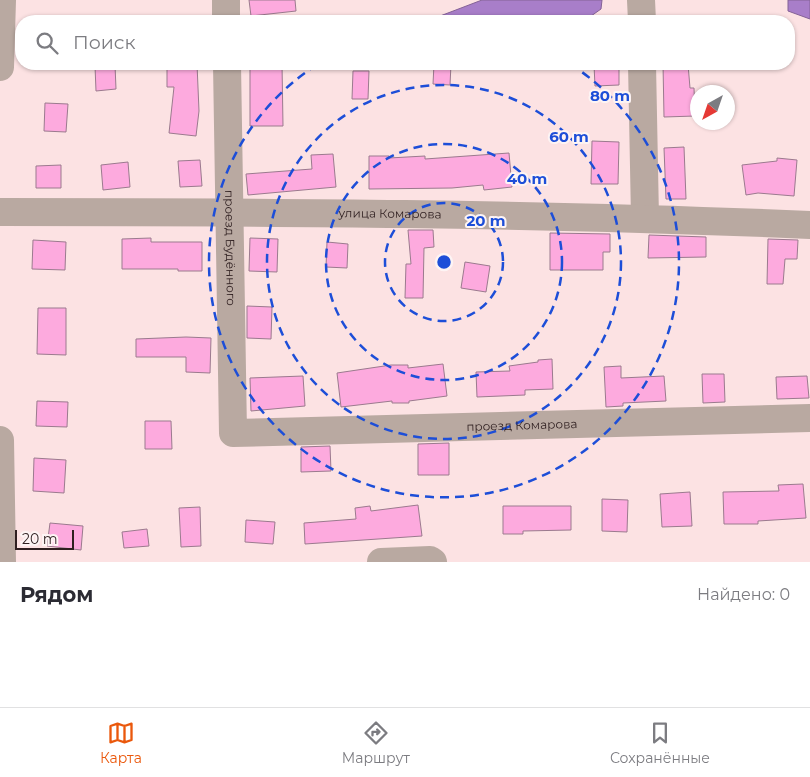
<!DOCTYPE html>
<html lang="ru">
<head>
<meta charset="utf-8">
<style>
	body { margin:0; font-family:Montserrat,sans-serif; background:#f7f7f7; color:#2b2b33 }
	.compass { position:absolute; left:690px; top:85px; width:45px; height:45px; border-radius:50%; background:#fff; box-shadow:0 1px 4px #0004; rotate:220deg }
	.scale { position:absolute; left:15px; bottom:12px; width:59px; box-sizing:border-box; padding-left:5px; border:2px solid #2f1f20; border-top:0; font-size:14px; line-height:18px; white-space:nowrap; color:#2f1f20; -webkit-text-stroke:4px #fdf4f4; paint-order:stroke }
	.list { margin:0; padding:0; list-style:none }
	h2 { display:flex; justify-content:space-between; align-items:center; height:65px; margin:0; padding:0 20px; font-size:21px }
	h2 small { font-size:16px; font-weight:400; color:#7c7c81 }
	.icon { flex:none; width:28px; height:28px; fill:none; stroke:currentColor; stroke-width:2; stroke-linecap:round; stroke-linejoin:round }
	.map { position:relative; flex:none; width:810px; height:562px; overflow:hidden }
	.search { position:absolute; background:#fff; box-shadow:0 1px 4px #0004; left:15px; right:15px; top:15px; height:55px; display:flex; align-items:center; gap:12px; box-sizing:border-box; padding:0 18px; border-radius:20px; color:#7c7c81; font-size:19px }
	.sheet { height:145px; background:#fff }
	nav { display:flex; justify-content:space-around; align-items:center; box-sizing:border-box; height:70px; border-top:1px solid #e1e1e2; background:#fff; font-size:14px; color:#7c7c81 }
	nav a { display:grid; justify-items:center; gap:2px }
	nav .on { color:#ea580c }
	.map>svg:first-child { display:block }
	.water { fill:#a87ec9; stroke:#846296 }
	.building { fill:#fdaade; stroke:#9b7a8e }
	.lines { fill:none; stroke-linecap:round; stroke-linejoin:round }
	.minor { stroke:#b9a9a1; stroke-width:28 }
	.ring { fill:none; stroke:#1d4ed8; stroke-width:2.5; stroke-dasharray:9 6 }
	.labels { text-anchor:middle; stroke-width:4; stroke-linejoin:round; paint-order:stroke }
	.street-label { font-size:12px; fill:#2f1f20; stroke:#fdf4f4 }
	.centre { fill:#1d4ed8; stroke:#fdf4f4; stroke-width:2.5 }
	.ring-label { font-size:15px; text-anchor:middle; font-weight:bold; fill:#1d4ed8; stroke:#fdf4f4; stroke-width:4; stroke-linejoin:round; paint-order:stroke }
</style>
</head>
<body>
<div class="map">
<svg width="810" height="562" viewBox="0 0 810 562">
	<rect width="100%" height="100%" fill="#fce2e3"/>
	<g class="water">
		<path d="M 482,0 L 602,0 L 601,9 L 584,21 L 427,21 Z"/>
		<path d="M 788,0 L 810,0 L 810,19 L 788,11 Z"/>
	</g>
	<g class="building">
		<path d="M 249,0 L 295,0 L 296,11 L 251,16 Z"/>
		<path d="M 197,64 L 199,111 L 196,136 L 169,133 L 174,87 L 167,87 L 167,65 Z"/>
		<path d="M 250,64 L 282,64 L 283,126 L 250,126 Z"/>
		<path d="M 434,64 L 451,64 L 450,85 L 433,84 Z"/>
		<path d="M 619,64 L 619,85 L 595,86 L 594,65 Z"/>
		<path d="M 663,64 L 688,64 L 690,88 L 694,88 L 695,116 L 664,117 Z"/>
		<path d="M 115,65 L 116,89 L 96,91 L 95,66 Z"/>
		<path d="M 353,71 L 369,71 L 368,99 L 352,99 Z"/>
		<path d="M 45,103 L 68,104 L 66,132 L 44,131 Z"/>
		<path d="M 592,141 L 619,142 L 618,184 L 591,184 Z"/>
		<path d="M 684,147 L 686,199 L 666,199 L 664,148 Z"/>
		<path d="M 509,153 L 512,187 L 484,190 L 483,185 L 452,188 L 369,189 L 369,156 L 389,156 L 389,158 L 425,156 L 425,159 Z"/>
		<path d="M 333,154 L 336,187 L 248,195 L 246,174 L 312,169 L 311,155 Z"/>
		<path d="M 777,158 L 797,160 L 794,196 L 758,193 L 746,195 L 742,165 L 777,161 Z"/>
		<path d="M 200,160 L 202,186 L 180,187 L 178,161 Z"/>
		<path d="M 128,162 L 130,187 L 103,190 L 101,165 Z"/>
		<path d="M 61,165 L 61,188 L 36,188 L 36,166 Z"/>
		<path d="M 408,230 L 433,230 L 434,247 L 424,248 L 423,298 L 405,298 L 406,264 L 411,264 Z"/>
		<path d="M 550,233 L 610,234 L 610,252 L 603,252 L 603,270 L 550,270 Z"/>
		<path d="M 649,235 L 706,237 L 706,257 L 648,258 Z"/>
		<path d="M 151,238 L 151,242 L 202,242 L 202,271 L 178,271 L 178,269 L 122,269 L 122,239 Z"/>
		<path d="M 250,238 L 278,239 L 277,272 L 249,271 Z"/>
		<path d="M 768,239 L 798,240 L 797,259 L 785,259 L 783,284 L 767,284 Z"/>
		<path d="M 33,240 L 66,242 L 65,270 L 32,269 Z"/>
		<path d="M 327,242 L 348,244 L 347,268 L 326,267 Z"/>
		<path d="M 465,262 L 490,266 L 486,292 L 461,288 Z"/>
		<path d="M 247,306 L 272,307 L 271,339 L 247,338 Z"/>
		<path d="M 38,308 L 66,308 L 66,355 L 37,354 Z"/>
		<path d="M 186,337 L 211,338 L 210,373 L 186,372 L 186,357 L 136,357 L 136,339 Z"/>
		<path d="M 552,359 L 553,389 L 525,390 L 525,395 L 477,397 L 476,372 L 510,371 L 509,366 L 538,362 L 538,360 Z"/>
		<path d="M 443,364 L 447,396 L 409,401 L 409,403 L 392,403 L 392,401 L 341,407 L 337,373 L 391,365 L 408,365 L 408,368 Z"/>
		<path d="M 621,366 L 621,378 L 664,376 L 666,401 L 623,403 L 623,406 L 606,407 L 604,367 Z"/>
		<path d="M 702,374 L 724,374 L 725,402 L 703,403 Z"/>
		<path d="M 303,376 L 305,406 L 251,411 L 250,378 Z"/>
		<path d="M 807,376 L 809,398 L 777,399 L 776,377 Z"/>
		<path d="M 37,401 L 68,402 L 67,427 L 36,426 Z"/>
		<path d="M 145,421 L 171,421 L 172,449 L 145,449 Z"/>
		<path d="M 449,443 L 449,475 L 418,475 L 418,444 Z"/>
		<path d="M 330,446 L 331,471 L 301,472 L 301,447 Z"/>
		<path d="M 34,458 L 66,460 L 64,493 L 33,491 Z"/>
		<path d="M 803,484 L 806,518 L 758,521 L 758,524 L 724,524 L 723,492 L 779,491 L 778,485 Z"/>
		<path d="M 690,492 L 692,526 L 662,527 L 660,494 Z"/>
		<path d="M 602,499 L 628,500 L 627,532 L 602,531 Z"/>
		<path d="M 418,505 L 422,536 L 305,544 L 304,523 L 356,519 L 355,508 L 370,506 L 371,511 Z"/>
		<path d="M 503,506 L 571,506 L 571,530 L 523,531 L 523,534 L 503,534 Z"/>
		<path d="M 200,507 L 201,546 L 181,547 L 179,508 Z"/>
		<path d="M 246,520 L 275,522 L 273,544 L 245,542 Z"/>
		<path d="M 50,523 L 83,526 L 81,550 L 47,546 Z"/>
		<path d="M 147,529 L 149,546 L 124,548 L 122,532 Z"/>
	</g>
	<g class="lines">
		<g class="minor">
			<path d="M 226,0 L 226,21"/>
			<path d="M 641,0 L 642,21"/>
			<path id="s1" d="M 227,64 L 233,433 L 810,418"/>
			<path d="M 642,64 L 645,218"/>
			<path d="M 0,67 L 2,0"/>
			<path id="s2" d="M 0,212 C 270,212 540,213 810,225"/>
			<path d="M 0,440 L 2,562"/>
			<path d="M 381,562 L 430,560 L 433,562"/>
		</g>
	</g>
	<g class="ring">
		<circle cx="444" cy="262" r="59"/>
		<circle cx="444" cy="262" r="118"/>
		<circle cx="444" cy="262" r="177"/>
		<path d="M570 64A235 235 0 1 1 318 64"/>
	</g>
	<g class="labels">
		<g class="street-label">
			<text dy="4" stroke="none"><textPath href="#s2" startOffset="390">улица Комарова</textPath></text>
			<text dy="4" stroke="none"><textPath href="#s1" startOffset="184">проезд Будённого</textPath></text>
			<text dy="4" stroke="none"><textPath href="#s1" startOffset="658">проезд Комарова</textPath></text>
		</g>
	</g>
	<circle cx="444" cy="262" r="8" class="centre"/>
	<g class="ring-label">
		<text x="610" y="101">80 m</text>
		<text x="569" y="142">60 m</text>
		<text x="527" y="184">40 m</text>
		<text x="486" y="226">20 m</text>
	</g>
</svg>
<svg class="compass" viewBox="-18 -18 36 36"><path d="M0-13l5 13h-10z" fill="#e53935"/><path d="M0 13l5-13h-10z" fill="#7c7c81"/></svg>
<div class="scale">20 m</div>
<div class="search"><svg class="icon" aria-label="search" viewBox="0 0 24 24"><circle cx="10" cy="10" r="6"/><path d="M15 15l6 6"/></svg>Поиск</div>
</div>
<section class="sheet">
<h2>Рядом<small>Найдено: 0</small></h2>
<ul class="list">
</ul>
</section>
<nav>
<a class="on"><svg class="icon" aria-label="map" viewBox="0 0 24 24"><path d="M3 6l6-2 6 2 6-2v14l-6 2-6-2-6 2zM9 4v14M15 6v14"/></svg>Карта</a>
<a><svg class="icon" aria-label="directions" viewBox="0 0 24 24"><path d="M12 3l9 9-9 9-9-9zM9 14v-3h6M13 9l2 2-2 2"/></svg>Маршрут</a>
<a><svg class="icon" aria-label="saved" viewBox="0 0 24 24"><path d="M7 4h10v16l-5-4-5 4z"/></svg>Сохранённые</a>
</nav>
</body>
</html>
